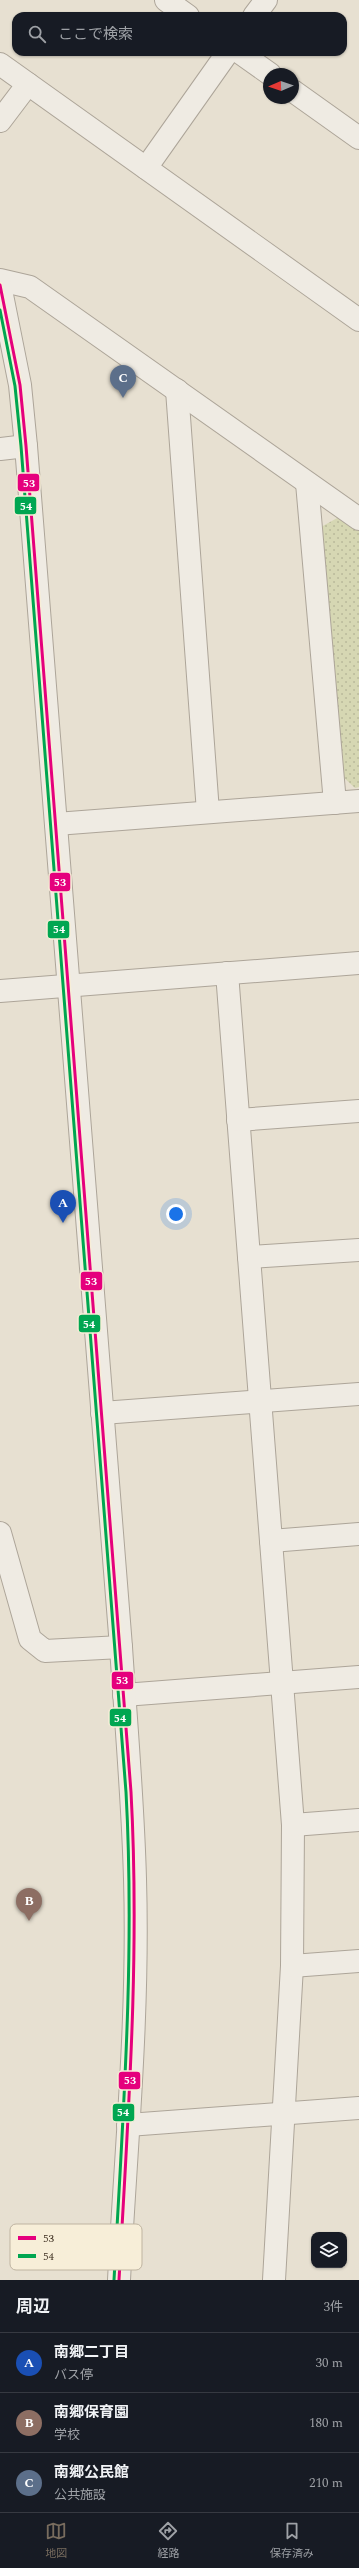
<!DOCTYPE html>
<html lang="ja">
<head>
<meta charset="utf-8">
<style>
	body { margin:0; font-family:Spectral,"Noto Sans JP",serif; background:#20242c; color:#f1f3f6 }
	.controls { position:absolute; right:12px; bottom:12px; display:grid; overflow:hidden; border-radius:8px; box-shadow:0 1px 3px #0004 }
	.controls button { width:36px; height:36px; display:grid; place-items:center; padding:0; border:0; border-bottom:1px solid #363941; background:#171b24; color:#f1f3f6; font:20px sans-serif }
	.compass { position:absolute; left:263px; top:68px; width:36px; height:36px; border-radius:50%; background:#171b24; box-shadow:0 1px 3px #0004; rotate:268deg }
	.you { position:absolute; left:176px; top:1214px; width:14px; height:14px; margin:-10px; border:3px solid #fff; border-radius:50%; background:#1a73e8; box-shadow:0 0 0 6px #1a73e833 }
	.badge { display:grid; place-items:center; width:26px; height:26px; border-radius:50%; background:#786c5e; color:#fff; font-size:13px; font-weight:700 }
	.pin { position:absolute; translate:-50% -33px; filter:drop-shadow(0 1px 2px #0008) }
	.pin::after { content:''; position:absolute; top:21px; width:14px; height:12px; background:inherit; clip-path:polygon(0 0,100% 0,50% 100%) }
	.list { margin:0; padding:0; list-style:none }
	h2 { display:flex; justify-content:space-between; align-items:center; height:52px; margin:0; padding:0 16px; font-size:17px }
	h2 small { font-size:13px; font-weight:400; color:#9ea1a6 }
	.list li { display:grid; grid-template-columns:26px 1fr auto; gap:12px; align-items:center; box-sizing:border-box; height:60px; padding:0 16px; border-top:1px solid #363941 }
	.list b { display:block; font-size:15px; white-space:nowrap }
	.list p { margin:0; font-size:13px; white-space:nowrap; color:#9ea1a6 }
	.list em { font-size:13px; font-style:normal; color:#9ea1a6 }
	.icon { flex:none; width:22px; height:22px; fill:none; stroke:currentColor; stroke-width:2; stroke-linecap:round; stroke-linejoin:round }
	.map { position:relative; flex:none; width:359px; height:2280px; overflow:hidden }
	.search { position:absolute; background:#171b24; box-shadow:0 1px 3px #0004; left:12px; right:12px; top:12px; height:44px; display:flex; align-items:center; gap:10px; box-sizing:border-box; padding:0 14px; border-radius:12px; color:#9ea1a6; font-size:15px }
	.sheet { height:232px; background:#171b24 }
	nav { display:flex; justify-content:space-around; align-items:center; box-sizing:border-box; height:56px; border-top:1px solid #363941; background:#171b24; font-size:11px; color:#9ea1a6 }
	nav a { display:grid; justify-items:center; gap:2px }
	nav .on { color:#786c5e }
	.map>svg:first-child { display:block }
	.green { fill:url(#green-dots) }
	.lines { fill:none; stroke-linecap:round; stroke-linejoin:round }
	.minor-casing { stroke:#ada599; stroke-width:24 }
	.tertiary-casing { stroke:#ada599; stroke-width:24 }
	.minor { stroke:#efebe3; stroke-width:22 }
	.tertiary { stroke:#efebe3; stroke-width:22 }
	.bus-1-casing { stroke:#f7eed8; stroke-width:6 }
	.bus-2-casing { stroke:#f7eed8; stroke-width:6 }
	.bus-1 { stroke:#e5007d; stroke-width:3 }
	.bus-2 { stroke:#00a651; stroke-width:3 }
	.key { fill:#f7eed8; stroke:#bfb4a1; stroke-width:1 }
	.key-label { font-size:11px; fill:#3d2e20 }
	.line-badge { stroke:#f7eed8; stroke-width:1.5 }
	.badge-label { font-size:11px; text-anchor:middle; font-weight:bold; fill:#fff }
</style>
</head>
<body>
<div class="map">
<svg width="359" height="2280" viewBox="0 0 359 2280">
	<defs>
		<pattern id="green-dots" width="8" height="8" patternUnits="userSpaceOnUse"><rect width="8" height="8" fill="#d6d7b3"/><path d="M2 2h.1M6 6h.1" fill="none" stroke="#b9b99a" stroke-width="1.8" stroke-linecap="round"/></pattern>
	</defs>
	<rect width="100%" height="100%" fill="#e7e0d1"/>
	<path class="green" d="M 339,517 L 359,531 L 359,787 L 355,788 L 342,776 L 321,527 Z"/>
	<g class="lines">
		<g class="minor-casing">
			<g id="minor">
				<path d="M 166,0 L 188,16"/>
				<path d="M 254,16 L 266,0"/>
				<path d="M 239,52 L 270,74"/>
				<path d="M 293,91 L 359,138"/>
				<path d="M 0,121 L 28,84"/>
				<path d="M 146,168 L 228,52"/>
				<path d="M 0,280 L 30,287 L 359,519"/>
				<path d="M 177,390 L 208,812"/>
				<path d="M 0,449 L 26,446"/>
				<path d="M 307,483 L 335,803"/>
				<path d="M 56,824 L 359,801"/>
				<path d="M 227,973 L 293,1825 L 292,1966 L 274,2280"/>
				<path d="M 238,1120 L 359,1111"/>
				<path d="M 249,1257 L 359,1250"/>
				<path d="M 102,1413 L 359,1394"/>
				<path d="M 0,1533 L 30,1639 L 45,1651 L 121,1647"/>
				<path d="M 271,1541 L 359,1534"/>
				<path d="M 124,1695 L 359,1677"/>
				<path d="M 293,1825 L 359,1820"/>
				<path d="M 292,1966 L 359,1961"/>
				<path d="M 128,2125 L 359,2108"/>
			</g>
		</g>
		<g class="tertiary-casing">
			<g id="tertiary">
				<path d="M 0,64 L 359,320"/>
				<path d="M 0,285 L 20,385 L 26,446 L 121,1647 C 126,1724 133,1802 135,1879 C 139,2013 126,2147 119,2280"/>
				<path d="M 0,991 L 359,963"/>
			</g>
		</g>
		<use href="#minor" class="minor"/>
		<use href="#tertiary" class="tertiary"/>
		<g class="bus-1-casing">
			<path id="bus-1" d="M 0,285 L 20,385 L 26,446 L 131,1792 C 140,1955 128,2117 119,2280"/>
		</g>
		<g class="bus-2-casing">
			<path id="bus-2" d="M 0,310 L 15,386 L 21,446 L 126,1792 C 135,1955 123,2117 114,2280"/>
		</g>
		<use href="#bus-1" class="bus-1"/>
		<use href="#bus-2" class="bus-2"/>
	</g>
	<rect x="10" y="2224" width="132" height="46" rx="6" class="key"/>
	<rect x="18" y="2236" width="18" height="4" fill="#e5007d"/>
	<rect x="18" y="2254" width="18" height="4" fill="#00a651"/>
	<g class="key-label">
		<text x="43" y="2242">53</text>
		<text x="43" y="2260">54</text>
	</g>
	<g class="line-badge">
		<rect x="17" y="473" width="23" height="19" rx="4" fill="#e5007d"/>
		<rect x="14" y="496" width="23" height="19" rx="4" fill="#00a651"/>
		<rect x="49" y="872" width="22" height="20" rx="4" fill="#e5007d"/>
		<rect x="47" y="920" width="23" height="19" rx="4" fill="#00a651"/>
		<rect x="80" y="1271" width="23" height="20" rx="4" fill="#e5007d"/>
		<rect x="78" y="1314" width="23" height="19" rx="4" fill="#00a651"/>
		<rect x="111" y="1671" width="23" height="19" rx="4" fill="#e5007d"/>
		<rect x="109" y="1708" width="23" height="19" rx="4" fill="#00a651"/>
		<rect x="118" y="2071" width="23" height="19" rx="4" fill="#e5007d"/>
		<rect x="112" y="2103" width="23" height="19" rx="4" fill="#00a651"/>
	</g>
	<g class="badge-label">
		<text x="29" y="487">53</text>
		<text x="26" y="510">54</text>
		<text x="60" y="886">53</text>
		<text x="59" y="933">54</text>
		<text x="91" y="1285">53</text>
		<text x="89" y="1328">54</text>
		<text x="122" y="1684">53</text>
		<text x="120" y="1722">54</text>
		<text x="130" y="2084">53</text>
		<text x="123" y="2116">54</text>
	</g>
</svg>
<div class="controls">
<button><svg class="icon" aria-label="layers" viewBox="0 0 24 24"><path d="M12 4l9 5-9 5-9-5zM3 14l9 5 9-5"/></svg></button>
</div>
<svg class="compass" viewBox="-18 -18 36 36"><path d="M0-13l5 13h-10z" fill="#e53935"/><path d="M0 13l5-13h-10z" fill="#9ea1a6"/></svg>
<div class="you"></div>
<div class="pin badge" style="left:63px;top:1223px;background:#1a4fb4">A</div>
<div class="pin badge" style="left:29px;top:1921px;background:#8d6e63">B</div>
<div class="pin badge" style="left:123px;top:398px;background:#5c6f8a">C</div>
<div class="search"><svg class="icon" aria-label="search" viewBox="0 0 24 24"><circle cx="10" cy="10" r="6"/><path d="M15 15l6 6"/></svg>ここで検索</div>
</div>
<section class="sheet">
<h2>周辺<small>3件</small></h2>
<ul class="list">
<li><span class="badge" style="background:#1a4fb4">A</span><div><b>南郷二丁目</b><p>バス停</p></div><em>30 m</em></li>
<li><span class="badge" style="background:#8d6e63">B</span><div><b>南郷保育園</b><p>学校</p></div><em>180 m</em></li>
<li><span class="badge" style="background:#5c6f8a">C</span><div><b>南郷公民館</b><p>公共施設</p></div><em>210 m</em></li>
</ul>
</section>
<nav>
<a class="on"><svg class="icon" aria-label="map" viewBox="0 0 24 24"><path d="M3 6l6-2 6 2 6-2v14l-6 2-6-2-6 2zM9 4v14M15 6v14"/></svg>地図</a>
<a><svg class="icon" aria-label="directions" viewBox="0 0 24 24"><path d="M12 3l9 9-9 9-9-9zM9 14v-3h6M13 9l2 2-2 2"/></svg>経路</a>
<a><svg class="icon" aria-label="saved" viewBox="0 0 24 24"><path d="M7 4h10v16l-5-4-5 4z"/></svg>保存済み</a>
</nav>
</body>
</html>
